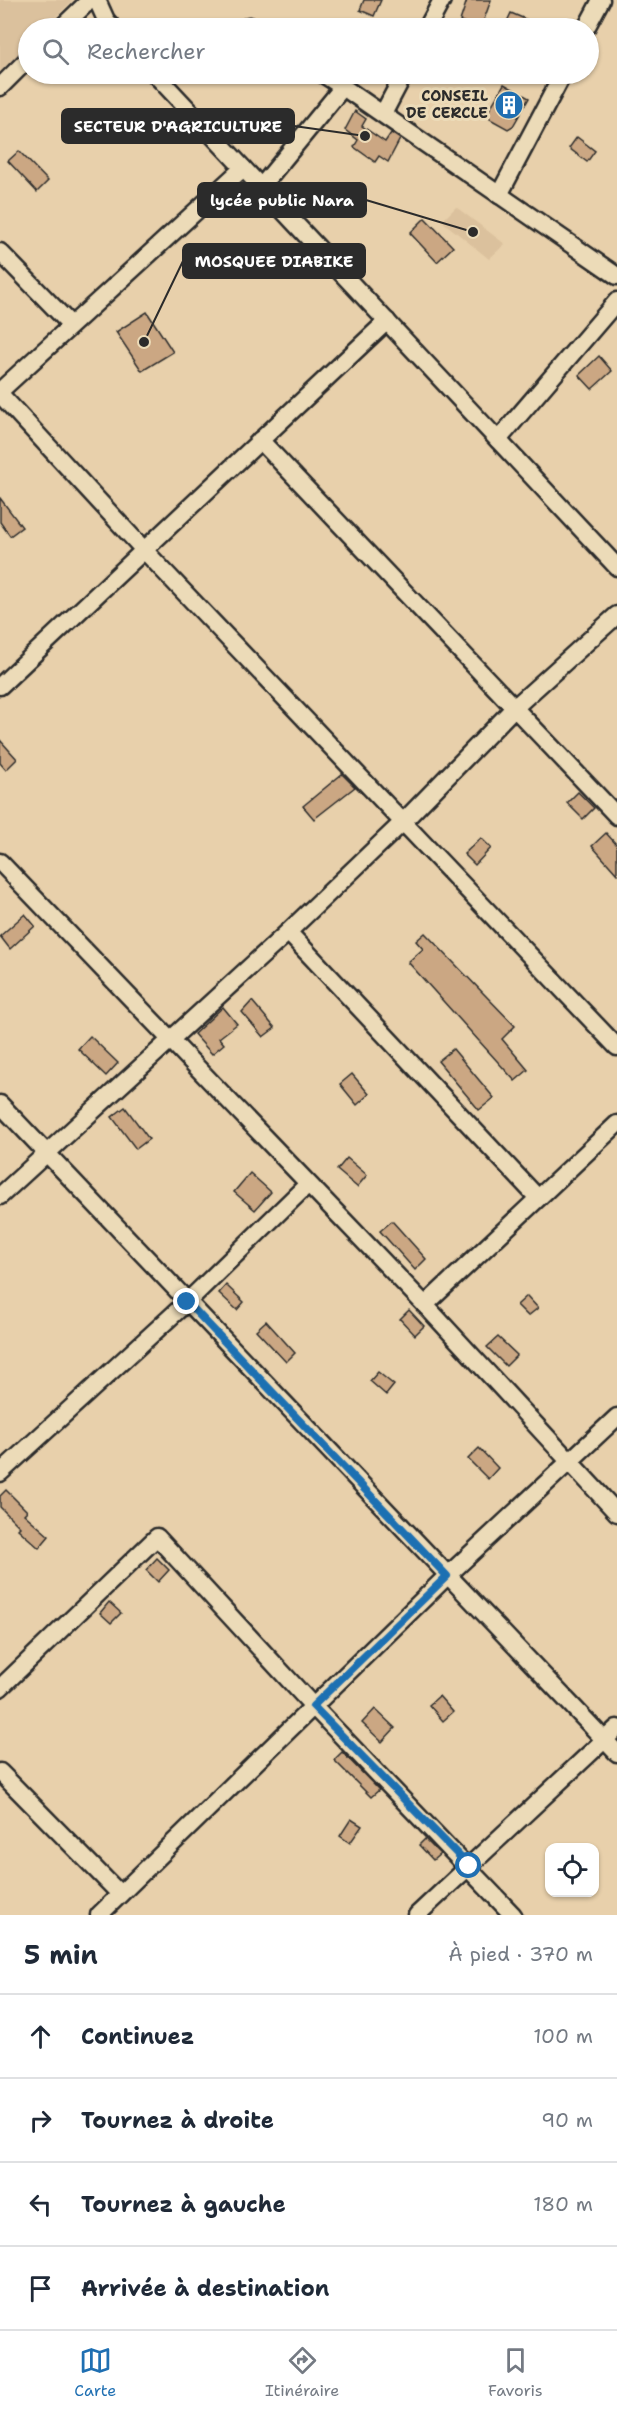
<!DOCTYPE html>
<html lang="fr">
<head>
<meta charset="utf-8">
<style>
	body { margin:0; font-family:"Shantell Sans",sans-serif; background:#f6f6f7; color:#1f2937 }
	.controls { position:absolute; right:18px; bottom:18px; display:grid; overflow:hidden; border-radius:12px; box-shadow:0 2px 4px #0004 }
	.controls button { width:54px; height:54px; display:grid; place-items:center; padding:0; border:0; border-bottom:2px solid #e0e1e3; background:#fff; color:#1f2937; font:30px sans-serif }
	.stop { position:absolute; width:18px; height:18px; margin:-14px; border:4px solid #1f6fb2; border-radius:50%; background:#fff }
	.stop.end { background:#1f6fb2; border-color:#fff; box-shadow:0 2px 6px #0008 }
	.list { margin:0; padding:0; list-style:none }
	h2 { display:flex; justify-content:space-between; align-items:center; height:78px; margin:0; padding:0 24px; font-size:26px }
	h2 small { font-size:20px; font-weight:400; color:#747a83 }
	.list li { display:grid; grid-template-columns:39px 1fr auto; gap:18px; align-items:center; box-sizing:border-box; height:84px; padding:0 24px; border-top:2px solid #e0e1e3 }
	.list b { display:block; font-size:22px; white-space:nowrap }
	.list em { font-size:20px; font-style:normal; color:#747a83 }
	.icon { flex:none; width:33px; height:33px; fill:none; stroke:currentColor; stroke-width:2; stroke-linecap:round; stroke-linejoin:round }
	.map { position:relative; flex:none; width:617px; height:1915px; overflow:hidden }
	.search { position:absolute; background:#fff; box-shadow:0 2px 4px #0004; left:18px; right:18px; top:18px; height:66px; display:flex; align-items:center; gap:15px; box-sizing:border-box; padding:0 21px; border-radius:33px; color:#747a83; font-size:22px }
	.sheet { height:414px; background:#fff }
	nav { display:flex; justify-content:space-around; align-items:center; box-sizing:border-box; height:84px; border-top:2px solid #e0e1e3; background:#fff; font-size:16px; color:#747a83 }
	nav a { display:grid; justify-items:center; gap:3px }
	nav .on { color:#1f6fb2 }
	.map>svg:first-child { display:block }
	.built { fill:#dbc19d }
	.building { fill:#cba783; stroke:#2b2b2b; stroke-width:1.5 }
	.lines { fill:none; stroke-linecap:round; stroke-linejoin:round }
	.minor-casing { stroke:#2b2b2b; stroke-width:21 }
	.minor { stroke:#ecdbb8; stroke-width:16 }
	.route { stroke:#1f6fb2; stroke-width:8 }
	.labels { text-anchor:middle; stroke-width:6; stroke-linejoin:round; paint-order:stroke }
	.poi-label { font-size:15px; font-weight:bold; fill:#2b2b2b; stroke:#ecdbb8; text-anchor:end }
	.leader { fill:none; stroke:#2b2b2b; stroke-width:2 }
	.callout-dot { fill:#2b2b2b; stroke:#ecdbb8; stroke-width:2 }
	.callout { fill:#2b2b2b; stroke:#2b2b2b; stroke-width:2 }
	.callout-label { font-size:16px; text-anchor:middle; font-weight:bold; fill:#fff }
</style>
</head>
<body>
<div class="map">
<svg width="617" height="1915" viewBox="0 0 617 1915">
	<rect width="100%" height="100%" fill="#e8d0ab"/>
	<filter id="ink" filterUnits="userSpaceOnUse"><feTurbulence type="fractalNoise" baseFrequency=".0167" numOctaves="2"/><feDisplacementMap in="SourceGraphic" scale="12" xChannelSelector="R" yChannelSelector="G"/><feConvolveMatrix kernelMatrix="1 2 1 2 8 2 1 2 1" color-interpolation-filters="sRGB"/></filter>
	<g filter="url(#ink)">
		<g class="built">
			<path d="M 0,0 L 73,0 L 44,28 L 28,28 L 28,44 L 0,71 Z"/>
			<path d="M 456,207 L 505,244 L 489,259 L 442,221 Z"/>
		</g>
		<g class="building">
			<path d="M 364,0 L 381,0 L 374,16 L 360,10 Z"/>
			<path d="M 467,0 L 491,0 L 481,28 L 460,21 Z"/>
			<path d="M 511,13 L 546,28 L 504,28 Z"/>
			<path d="M 504,84 L 529,98 L 513,126 L 508,129 L 490,119 L 488,112 Z"/>
			<path d="M 355,111 L 366,119 L 362,126 L 385,142 L 391,133 L 400,139 L 388,162 L 379,156 L 375,162 L 354,147 L 358,140 L 345,130 Z"/>
			<path d="M 577,137 L 595,151 L 587,162 L 569,148 Z"/>
			<path d="M 19,151 L 48,181 L 37,192 L 8,161 Z"/>
			<path d="M 425,218 L 453,247 L 437,262 L 410,233 Z"/>
			<path d="M 147,312 L 173,352 L 142,371 L 116,332 Z"/>
			<path d="M 599,356 L 612,371 L 592,389 L 579,375 Z"/>
			<path d="M 0,498 L 22,527 L 10,536 L 0,522 Z"/>
			<path d="M 0,740 L 17,759 L 6,770 L 0,763 Z"/>
			<path d="M 342,774 L 355,787 L 314,819 L 303,806 Z"/>
			<path d="M 578,792 L 594,808 L 583,819 L 567,803 Z"/>
			<path d="M 606,833 L 617,845 L 617,874 L 592,846 Z"/>
			<path d="M 481,838 L 491,848 L 475,865 L 464,854 Z"/>
			<path d="M 25,914 L 35,926 L 10,949 L 0,936 Z"/>
			<path d="M 425,933 L 515,1026 L 502,1039 L 528,1070 L 515,1081 L 408,962 L 423,949 L 416,941 Z"/>
			<path d="M 252,1001 L 275,1028 L 263,1037 L 242,1012 Z"/>
			<path d="M 223,1007 L 237,1024 L 219,1038 L 224,1044 L 212,1054 L 194,1034 Z"/>
			<path d="M 90,1036 L 118,1063 L 106,1076 L 78,1049 Z"/>
			<path d="M 453,1049 L 494,1098 L 479,1110 L 438,1061 Z"/>
			<path d="M 352,1074 L 369,1094 L 357,1105 L 340,1084 Z"/>
			<path d="M 125,1107 L 149,1139 L 136,1149 L 112,1117 Z"/>
			<path d="M 347,1158 L 367,1175 L 357,1187 L 337,1170 Z"/>
			<path d="M 250,1173 L 271,1192 L 255,1210 L 234,1192 Z"/>
			<path d="M 392,1221 L 426,1259 L 415,1270 L 380,1231 Z"/>
			<path d="M 226,1285 L 244,1302 L 237,1310 L 219,1293 Z"/>
			<path d="M 527,1296 L 538,1308 L 528,1316 L 517,1305 Z"/>
			<path d="M 409,1310 L 424,1326 L 415,1335 L 400,1319 Z"/>
			<path d="M 266,1321 L 295,1353 L 286,1362 L 256,1330 Z"/>
			<path d="M 498,1337 L 517,1355 L 506,1366 L 487,1347 Z"/>
			<path d="M 378,1372 L 394,1385 L 386,1395 L 370,1381 Z"/>
			<path d="M 479,1448 L 498,1468 L 488,1479 L 468,1459 Z"/>
			<path d="M 6,1490 L 27,1511 L 24,1514 L 49,1536 L 39,1548 L 18,1529 L 20,1527 L 0,1507 L 0,1496 Z"/>
			<path d="M 157,1558 L 169,1570 L 158,1582 L 146,1570 Z"/>
			<path d="M 109,1602 L 121,1613 L 111,1623 L 100,1613 Z"/>
			<path d="M 439,1696 L 453,1712 L 443,1721 L 429,1705 Z"/>
			<path d="M 375,1709 L 395,1728 L 382,1742 L 362,1723 Z"/>
			<path d="M 342,1752 L 379,1790 L 371,1797 L 334,1760 Z"/>
			<path d="M 351,1819 L 362,1826 L 350,1843 L 340,1836 Z"/>
			<path d="M 425,1839 L 440,1854 L 433,1860 L 419,1845 Z"/>
		</g>
		<g class="lines">
			<g class="minor-casing">
				<g id="minor">
					<path d="M 97,0 L 106,20 L 113,28"/>
					<path d="M 249,26 L 254,28"/>
					<path d="M 61,28 L 90,0"/>
					<path d="M 427,28 L 442,0"/>
					<path d="M 586,28 L 601,0"/>
					<path d="M 155,74 L 617,567"/>
					<path d="M 323,74 L 343,87"/>
					<path d="M 0,87 L 28,59"/>
					<path d="M 383,114 L 404,74"/>
					<path d="M 261,187 L 343,87 L 617,276"/>
					<path d="M 499,195 L 563,74"/>
					<path d="M 0,252 L 71,325"/>
					<path d="M 0,391 L 243,168"/>
					<path d="M 0,394 L 144,550 L 617,1047"/>
					<path d="M 260,440 L 617,816"/>
					<path d="M 498,440 L 617,301"/>
					<path d="M 0,686 L 387,321"/>
					<path d="M 0,862 L 425,1305 L 617,1513"/>
					<path d="M 288,932 L 538,1198"/>
					<path d="M 0,1104 L 617,1753"/>
					<path d="M 0,1196 L 288,932 L 403,822 L 514,708 L 617,615"/>
					<path d="M 425,1305 L 617,1124"/>
					<path d="M 0,1473 L 187,1302 L 308,1184"/>
					<path d="M 0,1688 L 157,1537 L 313,1706 L 513,1915"/>
					<path d="M 0,1772 L 120,1894"/>
					<path d="M 99,1915 L 447,1576 L 617,1417"/>
					<path d="M 417,1915 L 617,1728"/>
				</g>
			</g>
			<use href="#minor" class="minor"/>
		</g>
	</g>
	<g class="lines" filter="url(#ink)">
		<path class="route" d="M 187,1302 L 447,1576 L 313,1706 L 469,1866"/>
	</g>
	<defs>
		<g id="building-disc" transform="scale(1.5)"><circle r="9.5" fill="#1f6fb2" stroke="#ecdbb8"/><path d="M-4-6H4V6H1V3H-1V6H-4ZM-2.5-4.3h1.7v1.8h-1.7ZM.8-4.3h1.7v1.8H.8ZM-2.5-1h1.7V.8h-1.7ZM.8-1h1.7V.8H.8Z" fill="#fff"/></g>
	</defs>
	<g fill-rule="evenodd">
		<use href="#building-disc" x="509" y="105"/>
	</g>
	<g class="labels">
		<g class="poi-label">
			<text x="488" y="101">CONSEIL<tspan x="488" dy="17">DE CERCLE</tspan></text>
		</g>
	</g>
	<path class="leader" d="M365 136L294 126M473 232L366 200M144 342L183 261"/>
	<g class="callout-dot">
		<circle cx="365" cy="136" r="6"/>
		<circle cx="473" cy="232" r="6"/>
		<circle cx="144" cy="342" r="6"/>
	</g>
	<g class="callout">
		<rect x="62" y="109" width="232" height="34" rx="6"/>
		<rect x="198" y="183" width="168" height="34" rx="6"/>
		<rect x="183" y="244" width="182" height="34" rx="6"/>
	</g>
	<g class="callout-label">
		<text x="178" y="132">SECTEUR D'AGRICULTURE</text>
		<text x="282" y="206">lycée public Nara</text>
		<text x="274" y="267">MOSQUEE DIABIKE</text>
	</g>
</svg>
<div class="controls">
<button><svg class="icon" aria-label="locate" viewBox="0 0 24 24"><circle cx="12" cy="12" r="6"/><path d="M12 2v4M12 18v4M2 12h4M18 12h4"/></svg></button>
</div>
<div class="stop" style="left:469px;top:1866px"></div>
<div class="stop end" style="left:187px;top:1302px"></div>
<div class="search"><svg class="icon" aria-label="search" viewBox="0 0 24 24"><circle cx="10" cy="10" r="6"/><path d="M15 15l6 6"/></svg>Rechercher</div>
</div>
<section class="sheet">
<h2>5 min<small>À pied · 370 m</small></h2>
<ul class="list">
<li><svg class="icon" aria-label="ahead" viewBox="0 0 24 24"><path d="M12 20V5M6 11l6-6 6 6"/></svg><div><b>Continuez</b></div><em>100 m</em></li>
<li><svg class="icon" aria-label="right" viewBox="0 0 24 24"><path d="M7 20v-9h11M14 6l5 5-5 5"/></svg><div><b>Tournez à droite</b></div><em>90 m</em></li>
<li><svg class="icon" aria-label="left" viewBox="0 0 24 24"><path d="M17 20v-9H6M10 6l-5 5 5 5"/></svg><div><b>Tournez à gauche</b></div><em>180 m</em></li>
<li><svg class="icon" aria-label="arrive" viewBox="0 0 24 24"><path d="M6 21V4h12l-3 4 3 4H6"/></svg><div><b>Arrivée à destination</b></div></li>
</ul>
</section>
<nav>
<a class="on"><svg class="icon" aria-label="map" viewBox="0 0 24 24"><path d="M3 6l6-2 6 2 6-2v14l-6 2-6-2-6 2zM9 4v14M15 6v14"/></svg>Carte</a>
<a><svg class="icon" aria-label="directions" viewBox="0 0 24 24"><path d="M12 3l9 9-9 9-9-9zM9 14v-3h6M13 9l2 2-2 2"/></svg>Itinéraire</a>
<a><svg class="icon" aria-label="saved" viewBox="0 0 24 24"><path d="M7 4h10v16l-5-4-5 4z"/></svg>Favoris</a>
</nav>
</body>
</html>
